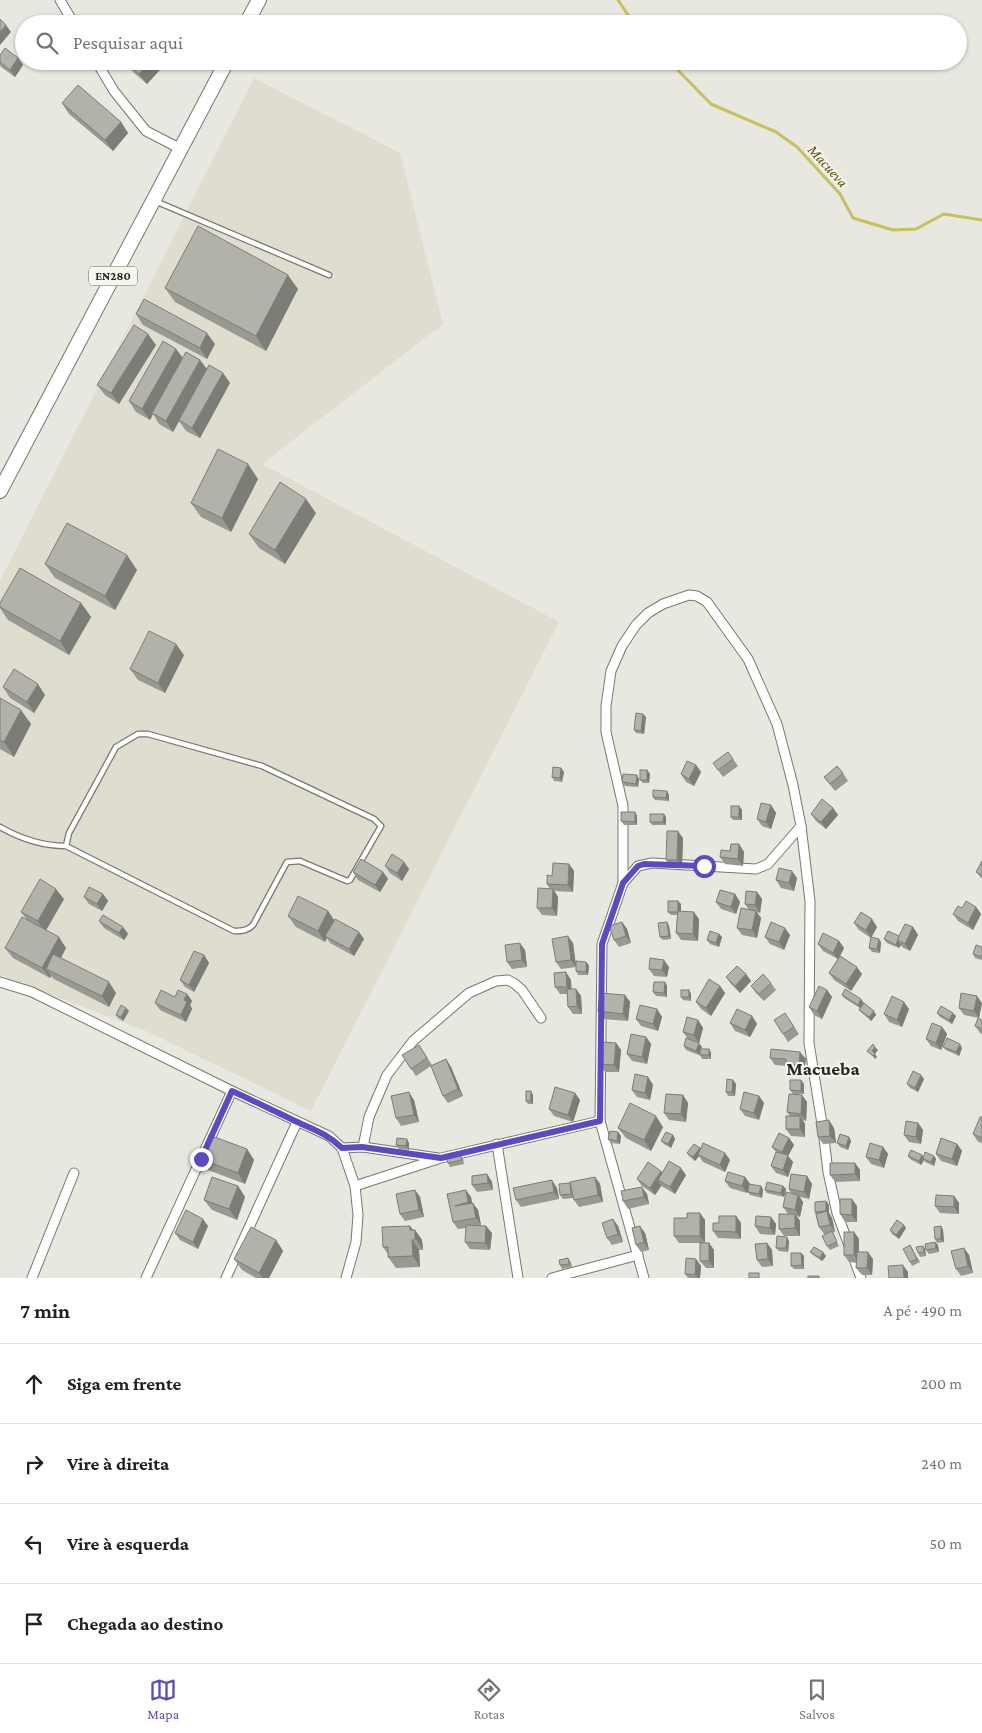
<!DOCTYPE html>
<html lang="pt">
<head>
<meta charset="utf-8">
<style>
	body { margin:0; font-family:"Crimson Pro",serif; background:#f6f6f6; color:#202124 }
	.stop { position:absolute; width:15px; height:15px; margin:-11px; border:4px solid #5d4ac2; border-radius:50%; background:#fff }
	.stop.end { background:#5d4ac2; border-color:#fff; box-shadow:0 1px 5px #0008 }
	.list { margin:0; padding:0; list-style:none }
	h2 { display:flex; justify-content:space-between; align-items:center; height:65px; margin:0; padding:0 20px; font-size:21px }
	h2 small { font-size:16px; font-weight:400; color:#757577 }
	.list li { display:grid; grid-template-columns:32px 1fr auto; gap:15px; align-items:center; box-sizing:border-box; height:80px; padding:0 20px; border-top:1px solid #e0e0e0 }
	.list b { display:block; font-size:19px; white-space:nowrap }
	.list em { font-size:16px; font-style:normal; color:#757577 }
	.icon { flex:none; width:28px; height:28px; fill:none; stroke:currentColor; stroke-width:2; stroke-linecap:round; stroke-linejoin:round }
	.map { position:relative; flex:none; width:982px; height:1278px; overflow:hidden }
	.search { position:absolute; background:#fff; box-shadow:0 1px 4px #0004; left:15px; right:15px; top:15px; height:55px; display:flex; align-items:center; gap:12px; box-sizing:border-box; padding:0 18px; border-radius:28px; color:#757577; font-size:19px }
	.sheet { height:385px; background:#fff }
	nav { display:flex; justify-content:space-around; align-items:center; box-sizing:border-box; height:70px; border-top:1px solid #e0e0e0; background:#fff; font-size:14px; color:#757577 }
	nav a { display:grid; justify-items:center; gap:2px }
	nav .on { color:#5d4ac2 }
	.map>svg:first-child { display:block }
	.built { fill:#deddcf }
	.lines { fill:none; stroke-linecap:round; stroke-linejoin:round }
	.stream { stroke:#c6c05d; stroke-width:3 }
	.service-casing { stroke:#787871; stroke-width:7 }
	.minor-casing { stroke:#787871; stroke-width:11 }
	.primary-casing { stroke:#787871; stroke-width:16 }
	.service { stroke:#fff; stroke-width:4.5 }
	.minor { stroke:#fff; stroke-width:9 }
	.primary { stroke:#fff; stroke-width:14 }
	.wall { fill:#999993 }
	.shaded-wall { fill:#7d7d78 }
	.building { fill:#b2b2ab; stroke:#7d7d78 }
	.route { stroke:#5d4ac2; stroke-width:6 }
	.labels { text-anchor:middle; stroke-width:4; stroke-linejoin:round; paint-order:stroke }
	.shield { fill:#f6f5ee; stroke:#646461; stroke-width:1 }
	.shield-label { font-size:12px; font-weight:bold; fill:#262624 }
	.water-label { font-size:15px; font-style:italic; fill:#5c570a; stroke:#f6f5ee }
	.district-label { font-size:19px; font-weight:bold; fill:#262624; stroke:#f6f5ee }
</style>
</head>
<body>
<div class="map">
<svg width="982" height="1278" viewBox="0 0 982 1278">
	<rect width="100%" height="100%" fill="#e8e8e1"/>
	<path class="built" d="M 254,78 L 400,153 L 443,324 L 262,464 L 559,622 L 311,1111 L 146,1031 L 0,975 L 0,581 Z"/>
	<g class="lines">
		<g class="stream">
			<path d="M 618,0 L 634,24"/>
			<path d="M 669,61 L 711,104 L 776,132 L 797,147 L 840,194 L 853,218 L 893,230 L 916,229 L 944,214 L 982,220"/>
		</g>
		<g class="service-casing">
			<g id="service">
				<path d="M 155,201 L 329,275"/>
				<path d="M 0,827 C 21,839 41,846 66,846 L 234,931 C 242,931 247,931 253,925 L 287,862 L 300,861 L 347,881 L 350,880 L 381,826 L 374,819 L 262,766 L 148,734 L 138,734 L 116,747 L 69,833 L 66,846"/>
			</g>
		</g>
		<g class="minor-casing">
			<g id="minor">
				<path d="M 60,0 L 74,24"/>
				<path d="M 96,61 L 114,91 L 146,131 L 181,149"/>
				<path d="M 623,883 L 638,866 L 652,863 L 756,869 L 768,864 L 801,826"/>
				<path d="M 0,982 L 32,992 L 232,1091 L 329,1136 L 342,1148 L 355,1186 L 358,1215 L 356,1242 L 346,1278"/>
				<path d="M 497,1144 L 518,1278"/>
				<path d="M 363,1147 L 369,1117 L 387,1075 L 413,1041 L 469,993 L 496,981 L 508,980 L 515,984 L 522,990 L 541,1018"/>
				<path d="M 342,1148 L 363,1147 L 438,1158"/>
				<path d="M 355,1186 L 441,1158 L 600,1121"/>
				<path d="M 32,1278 L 74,1173"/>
				<path d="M 146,1278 L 232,1091"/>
				<path d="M 226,1278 L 297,1122"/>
				<path d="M 552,1278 L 638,1255"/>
				<path d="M 644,1278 L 600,1121 L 602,944 L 623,883 L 623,806 L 606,732 L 606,706 L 611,671 L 622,646 L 636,625 L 648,613 L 663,604 L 689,595 L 697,596 L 707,602 L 748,659 L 777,724 L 793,785 L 801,826 L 810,901 L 809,1043 L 823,1130 L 828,1172 L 837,1213 L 861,1278"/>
			</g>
		</g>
		<g class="primary-casing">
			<g id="primary">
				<path d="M 246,24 L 259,0"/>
				<path d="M 0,491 L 227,61"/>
			</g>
		</g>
		<use href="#service" class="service"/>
		<use href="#minor" class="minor"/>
		<use href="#primary" class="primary"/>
	</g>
	<g class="wall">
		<path d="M 0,55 L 18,58 L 23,65 L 15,77 L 1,67 L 0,65 Z"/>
		<path d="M 126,61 L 168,61 L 147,84 L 133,72 Z"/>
		<path d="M 62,103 L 121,122 L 128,133 L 113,151 L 69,114 Z"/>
		<path d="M 165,288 L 298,289 L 266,351 L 175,302 Z"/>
		<path d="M 136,314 L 215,344 L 207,359 L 143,325 Z"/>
		<path d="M 156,345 L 119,404 L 105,395 L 97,385 Z"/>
		<path d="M 176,349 L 183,358 L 200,360 L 207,369 L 223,373 L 230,383 L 200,438 L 186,431 L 179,421 L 173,432 L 159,424 L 153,414 L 150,420 L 136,412 L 129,401 Z"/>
		<path d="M 258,479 L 231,532 L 201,517 L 191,503 Z"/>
		<path d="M 316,513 L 285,564 L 259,548 L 249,534 Z"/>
		<path d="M 45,564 L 137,570 L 115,610 L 55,578 Z"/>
		<path d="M 0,603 L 81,603 L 91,617 L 69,655 L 8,620 L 0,608 Z"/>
		<path d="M 184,655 L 165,693 L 138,680 L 130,669 Z"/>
		<path d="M 3,687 L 45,695 L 34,713 L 10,698 Z"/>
		<path d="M 0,698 L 31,724 L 14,757 L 0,749 Z"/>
		<path d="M 646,717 L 644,734 L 636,733 L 634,730 Z"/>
		<path d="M 728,752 L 738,766 L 723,777 L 713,763 Z"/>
		<path d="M 696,765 L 701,772 L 694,786 L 686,782 L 681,774 Z"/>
		<path d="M 561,768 L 564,772 L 562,782 L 554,781 L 552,777 Z"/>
		<path d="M 647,770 L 650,774 L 649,783 L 643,783 L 640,780 Z"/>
		<path d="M 843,773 L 848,781 L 835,791 L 824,777 Z"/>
		<path d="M 639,779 L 638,787 L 625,786 L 622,782 Z"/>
		<path d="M 667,791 L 669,795 L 669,801 L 655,800 L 653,797 Z"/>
		<path d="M 771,805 L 776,813 L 771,829 L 762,826 L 757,819 Z"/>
		<path d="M 739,806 L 742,810 L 742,820 L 733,820 L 731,817 Z"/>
		<path d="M 833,808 L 838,815 L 826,829 L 816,821 L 811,814 Z"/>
		<path d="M 635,812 L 637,816 L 637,825 L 624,825 L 621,821 Z"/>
		<path d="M 666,817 L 666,825 L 652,825 L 650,822 Z"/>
		<path d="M 683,838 L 682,867 L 671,867 L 666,860 Z"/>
		<path d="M 739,844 L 744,852 L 743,866 L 725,864 L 720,857 L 730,851 Z"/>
		<path d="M 982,861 L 982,879 L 976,872 Z"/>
		<path d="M 404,862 L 409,869 L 402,881 L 390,873 L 385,866 Z"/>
		<path d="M 569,864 L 574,871 L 573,892 L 554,891 L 558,897 L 557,916 L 542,915 L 537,908 L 550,889 L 547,884 L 552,876 Z"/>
		<path d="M 353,872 L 383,872 L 388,879 L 380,892 L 358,880 Z"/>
		<path d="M 797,878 L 794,891 L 781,888 L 776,880 Z"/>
		<path d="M 757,892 L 762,899 L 760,913 L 757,912 L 761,918 L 757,938 L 742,935 L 737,928 L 749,910 L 745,904 Z"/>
		<path d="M 103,894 L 108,901 L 102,911 L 89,904 L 84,897 Z"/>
		<path d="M 735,894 L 740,902 L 736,914 L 721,909 L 716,902 Z"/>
		<path d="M 64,899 L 46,930 L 66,948 L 61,958 L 116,993 L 109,1007 L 54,979 L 51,976 L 50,978 L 13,958 L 5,948 L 27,920 L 21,912 Z"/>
		<path d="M 681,904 L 681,911 L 699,919 L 698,941 L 681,940 L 676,933 L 677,915 L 671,915 L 668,912 Z"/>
		<path d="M 976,907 L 981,914 L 973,930 L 958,921 L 953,914 Z"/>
		<path d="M 328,911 L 334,920 L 364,939 L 354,956 L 330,943 L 327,938 L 325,942 L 296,927 L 288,916 Z"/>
		<path d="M 99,921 L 123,927 L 128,934 L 124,940 L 104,928 Z"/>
		<path d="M 622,922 L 627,929 L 631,943 L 619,947 L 614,940 Z"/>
		<path d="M 667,922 L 669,926 L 671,939 L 663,940 L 660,937 Z"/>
		<path d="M 854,923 L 877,927 L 871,938 L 859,930 Z"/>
		<path d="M 913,927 L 918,935 L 910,951 L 902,947 L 901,945 L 899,948 L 887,943 L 884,939 L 899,936 Z"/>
		<path d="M 719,934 L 722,937 L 719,947 L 710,944 L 707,940 Z"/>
		<path d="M 790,935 L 784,950 L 770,944 L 765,937 Z"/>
		<path d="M 839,941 L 844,948 L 840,956 L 862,974 L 851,991 L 834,980 L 829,973 L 838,959 L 823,951 L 818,944 Z"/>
		<path d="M 881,942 L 880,953 L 872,952 L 869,948 Z"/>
		<path d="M 573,943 L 576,965 L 589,965 L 588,975 L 578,975 L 576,971 L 576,967 L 561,969 L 556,962 Z"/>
		<path d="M 982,947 L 982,960 L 975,958 L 973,954 Z"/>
		<path d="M 525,950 L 527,967 L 512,969 L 507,962 Z"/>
		<path d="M 204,955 L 209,963 L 194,992 L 185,987 L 180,980 Z"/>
		<path d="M 669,967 L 667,977 L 654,976 L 649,969 Z"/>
		<path d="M 746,974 L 751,981 L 740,993 L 731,984 L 726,977 Z"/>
		<path d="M 571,980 L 571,989 L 576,989 L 581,996 L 582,1014 L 573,1014 L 568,1007 L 567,994 L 560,994 L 555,987 Z"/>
		<path d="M 665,982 L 667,986 L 667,997 L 656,996 L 653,992 Z"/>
		<path d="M 771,983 L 776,990 L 764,1001 L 756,993 L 751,986 Z"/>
		<path d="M 720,986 L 725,993 L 711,1016 L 701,1009 L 696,1002 Z"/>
		<path d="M 689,990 L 691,994 L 691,1001 L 683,1000 L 681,997 Z"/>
		<path d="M 827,990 L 832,997 L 822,1019 L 814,1015 L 809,1007 Z"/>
		<path d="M 187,994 L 192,1001 L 190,1005 L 192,1009 L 186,1022 L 160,1010 L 155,1003 L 175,997 Z"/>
		<path d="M 625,995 L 630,1002 L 628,1021 L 603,1019 L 598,1011 Z"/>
		<path d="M 842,995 L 864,1003 L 863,1004 L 876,1015 L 871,1021 L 862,1013 L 859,1010 L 860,1008 L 844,998 Z"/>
		<path d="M 982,1003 L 979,1018 L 964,1015 L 959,1008 Z"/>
		<path d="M 657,1009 L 662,1017 L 658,1031 L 641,1026 L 636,1019 Z"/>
		<path d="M 909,1009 L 902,1027 L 889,1022 L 884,1014 Z"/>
		<path d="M 129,1011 L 123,1021 L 118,1018 L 116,1015 Z"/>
		<path d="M 785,1013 L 799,1034 L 788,1042 L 783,1034 Z"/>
		<path d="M 937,1013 L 956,1016 L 952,1024 L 940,1017 Z"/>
		<path d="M 752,1016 L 757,1024 L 750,1037 L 735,1031 L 730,1023 Z"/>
		<path d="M 698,1020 L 703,1028 L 699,1043 L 694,1041 L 702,1047 L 701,1049 L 709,1049 L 711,1053 L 711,1059 L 702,1059 L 700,1055 L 700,1052 L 699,1055 L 686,1050 L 684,1046 L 688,1039 L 683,1032 Z"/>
		<path d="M 982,1020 L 982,1034 L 980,1033 L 975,1026 Z"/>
		<path d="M 942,1027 L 947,1034 L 941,1050 L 931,1046 L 926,1039 Z"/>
		<path d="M 646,1037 L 651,1044 L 647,1064 L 632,1061 L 627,1054 Z"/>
		<path d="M 616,1043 L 621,1050 L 619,1072 L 605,1072 L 600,1064 Z"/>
		<path d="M 419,1045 L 432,1065 L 446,1059 L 451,1067 L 463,1096 L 448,1103 L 443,1096 L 431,1066 L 416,1076 L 402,1055 Z"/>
		<path d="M 943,1047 L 962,1048 L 959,1056 L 946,1050 Z"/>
		<path d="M 770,1058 L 806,1059 L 804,1072 L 791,1071 L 787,1066 L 775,1065 Z"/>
		<path d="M 648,1077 L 653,1085 L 650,1100 L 637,1097 L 632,1090 Z"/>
		<path d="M 924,1079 L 918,1092 L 910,1088 L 907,1084 Z"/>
		<path d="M 733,1080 L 736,1084 L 735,1096 L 728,1096 L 726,1092 Z"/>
		<path d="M 804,1084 L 804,1094 L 793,1094 L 790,1090 Z"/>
		<path d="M 575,1093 L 580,1100 L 573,1122 L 554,1116 L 549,1109 Z"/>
		<path d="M 533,1095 L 533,1104 L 528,1104 L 526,1101 Z"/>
		<path d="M 683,1095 L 688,1103 L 686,1122 L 669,1120 L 664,1113 Z"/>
		<path d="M 802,1095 L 807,1102 L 806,1121 L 803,1120 L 805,1124 L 805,1137 L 791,1136 L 786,1129 L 790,1116 L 787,1112 Z"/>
		<path d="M 759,1096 L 764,1103 L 759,1120 L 745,1116 L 740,1109 Z"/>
		<path d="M 414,1100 L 419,1122 L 401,1126 L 396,1118 Z"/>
		<path d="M 982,1117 L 982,1143 L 978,1142 L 973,1134 Z"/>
		<path d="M 918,1123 L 923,1130 L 921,1144 L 909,1142 L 904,1135 Z"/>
		<path d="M 663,1127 L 651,1151 L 626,1138 L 618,1128 Z"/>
		<path d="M 834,1128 L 836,1143 L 823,1144 L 818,1137 Z"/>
		<path d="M 618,1132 L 621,1136 L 620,1144 L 611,1143 L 608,1139 Z"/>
		<path d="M 673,1135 L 675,1139 L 671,1148 L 664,1144 L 661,1141 Z"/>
		<path d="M 849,1137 L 851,1141 L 848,1150 L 840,1147 L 837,1143 Z"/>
		<path d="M 789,1138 L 794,1145 L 788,1156 L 793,1162 L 788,1177 L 776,1173 L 771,1166 L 776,1152 L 772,1147 Z"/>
		<path d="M 409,1143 L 409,1150 L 399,1149 L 396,1145 Z"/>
		<path d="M 957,1144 L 962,1151 L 957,1166 L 941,1161 L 936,1154 Z"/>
		<path d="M 883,1147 L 888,1154 L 884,1168 L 871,1164 L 866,1157 Z"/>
		<path d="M 247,1149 L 254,1160 L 245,1184 L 208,1170 L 200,1159 Z"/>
		<path d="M 700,1149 L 730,1160 L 725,1172 L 703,1162 L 699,1156 L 695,1161 L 689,1156 L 687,1153 Z"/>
		<path d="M 460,1155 L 463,1158 L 464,1164 L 450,1167 L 448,1163 Z"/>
		<path d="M 922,1155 L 923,1157 L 934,1156 L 936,1159 L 934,1166 L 925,1162 L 924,1160 L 921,1165 L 910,1159 L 908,1156 Z"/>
		<path d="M 855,1163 L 860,1170 L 860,1181 L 835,1182 L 830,1175 Z"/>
		<path d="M 661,1171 L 662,1173 L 686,1175 L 675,1194 L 663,1187 L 661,1186 L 655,1195 L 642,1186 L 637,1179 Z"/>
		<path d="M 487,1174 L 492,1182 L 493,1190 L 477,1192 L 472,1185 Z"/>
		<path d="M 807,1176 L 812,1184 L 809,1199 L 800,1197 L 803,1202 L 800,1217 L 797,1216 L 800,1221 L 800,1236 L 784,1236 L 779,1229 L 788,1214 L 783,1207 L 791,1193 L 789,1189 Z"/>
		<path d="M 595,1177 L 600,1184 L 603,1202 L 579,1207 L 574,1200 L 573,1198 L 563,1199 L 560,1195 L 570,1183 Z"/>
		<path d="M 745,1177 L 750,1184 L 763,1189 L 762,1198 L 750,1195 L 748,1192 L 747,1193 L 730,1188 L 725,1181 Z"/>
		<path d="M 238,1186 L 245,1197 L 237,1220 L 212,1210 L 204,1200 Z"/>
		<path d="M 783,1186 L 786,1189 L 784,1197 L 767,1193 L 765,1190 Z"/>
		<path d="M 557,1188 L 559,1199 L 521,1207 L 516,1200 Z"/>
		<path d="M 415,1190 L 420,1197 L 424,1217 L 405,1221 L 400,1214 Z"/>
		<path d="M 447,1194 L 471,1197 L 472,1203 L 478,1210 L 481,1225 L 477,1226 L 492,1233 L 490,1250 L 470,1249 L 465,1242 L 466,1228 L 458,1229 L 453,1222 Z"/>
		<path d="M 647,1194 L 649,1204 L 628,1209 L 623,1201 Z"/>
		<path d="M 954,1196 L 959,1203 L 959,1214 L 940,1213 L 935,1206 Z"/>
		<path d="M 826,1201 L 829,1205 L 829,1213 L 832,1218 L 835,1232 L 832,1233 L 839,1246 L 830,1250 L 827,1246 L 826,1234 L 824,1234 L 819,1227 L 815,1212 Z"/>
		<path d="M 857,1206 L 857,1222 L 845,1222 L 840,1214 Z"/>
		<path d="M 700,1213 L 705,1220 L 705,1243 L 709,1243 L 714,1250 L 714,1268 L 706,1268 L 700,1261 L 700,1243 L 679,1243 L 674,1236 L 687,1218 Z"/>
		<path d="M 736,1216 L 741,1223 L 741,1239 L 718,1238 L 713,1231 L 719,1223 Z"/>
		<path d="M 771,1217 L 776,1224 L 775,1235 L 760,1234 L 755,1226 Z"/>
		<path d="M 208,1226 L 198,1249 L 180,1240 L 175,1233 Z"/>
		<path d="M 410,1226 L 413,1230 L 415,1230 L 422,1240 L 423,1250 L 419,1250 L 420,1267 L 396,1268 L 388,1257 L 388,1254 L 383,1247 Z"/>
		<path d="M 618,1226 L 623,1242 L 612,1245 L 607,1238 Z"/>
		<path d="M 941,1226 L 943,1230 L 944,1242 L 937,1243 L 935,1239 Z"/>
		<path d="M 906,1228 L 899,1239 L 892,1234 L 890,1230 Z"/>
		<path d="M 854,1232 L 859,1239 L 859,1252 L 873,1259 L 872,1275 L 862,1275 L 856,1268 L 857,1263 L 849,1262 L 844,1255 Z"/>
		<path d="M 645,1233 L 649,1250 L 641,1252 L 636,1245 Z"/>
		<path d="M 276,1240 L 283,1251 L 269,1278 L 256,1278 L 242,1270 L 234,1259 Z"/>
		<path d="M 789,1241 L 788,1252 L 779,1251 L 776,1248 Z"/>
		<path d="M 935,1242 L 938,1245 L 939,1252 L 929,1254 L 926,1250 Z"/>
		<path d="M 767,1243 L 772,1250 L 773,1266 L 762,1267 L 757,1260 Z"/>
		<path d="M 910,1245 L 920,1262 L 912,1266 L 910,1262 Z"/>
		<path d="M 923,1246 L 925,1249 L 926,1256 L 920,1257 L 918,1253 Z"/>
		<path d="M 964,1248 L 969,1255 L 973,1273 L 961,1276 L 956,1269 Z"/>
		<path d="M 810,1252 L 826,1256 L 822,1261 L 813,1255 Z"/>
		<path d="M 801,1253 L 804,1256 L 804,1269 L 794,1269 L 791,1266 Z"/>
		<path d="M 568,1258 L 571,1262 L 572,1267 L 562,1269 L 560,1265 Z"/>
		<path d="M 696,1259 L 701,1266 L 700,1278 L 688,1278 L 685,1274 Z"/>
	</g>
	<g class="shaded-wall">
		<path d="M 6,25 L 11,32 L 0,45 L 0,32 Z"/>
		<path d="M 18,58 L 23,65 L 15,77 L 10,70 Z"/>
		<path d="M 151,61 L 168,61 L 147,84 L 139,74 Z"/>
		<path d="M 121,122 L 128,133 L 113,151 L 105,140 Z"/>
		<path d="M 288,275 L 298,289 L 266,351 L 256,336 Z"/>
		<path d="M 207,333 L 215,344 L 207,359 L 200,348 Z"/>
		<path d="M 148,334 L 156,345 L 119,404 L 111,393 Z"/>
		<path d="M 176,349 L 184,360 L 152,413 L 153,414 L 150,420 L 142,409 Z"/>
		<path d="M 200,360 L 208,371 L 173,432 L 166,421 Z"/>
		<path d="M 223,373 L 230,383 L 200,438 L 192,428 Z"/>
		<path d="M 248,464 L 258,479 L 231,532 L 222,518 Z"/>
		<path d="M 306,499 L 316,513 L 285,564 L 275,550 Z"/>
		<path d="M 127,555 L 137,570 L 115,610 L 105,596 Z"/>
		<path d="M 81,603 L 91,617 L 69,655 L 60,641 Z"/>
		<path d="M 176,644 L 184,655 L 165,693 L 158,683 Z"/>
		<path d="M 38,684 L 45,695 L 34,713 L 27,702 Z"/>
		<path d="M 21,710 L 31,724 L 14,757 L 4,742 Z"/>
		<path d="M 643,714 L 646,717 L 644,734 L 641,731 Z"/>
		<path d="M 696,765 L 701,772 L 694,786 L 689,779 Z"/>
		<path d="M 561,768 L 564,772 L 562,782 L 560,778 Z"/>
		<path d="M 647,770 L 650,774 L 649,783 L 647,780 Z"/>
		<path d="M 637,775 L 639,779 L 638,787 L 636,784 Z"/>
		<path d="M 667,791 L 669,795 L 669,801 L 666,798 Z"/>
		<path d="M 771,805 L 776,813 L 771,829 L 766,822 Z"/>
		<path d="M 739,806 L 742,810 L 742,820 L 739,817 Z"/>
		<path d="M 833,808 L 838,815 L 826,829 L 821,822 Z"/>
		<path d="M 635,812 L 637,816 L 637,825 L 635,822 Z"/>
		<path d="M 664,814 L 666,817 L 666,825 L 663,822 Z"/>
		<path d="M 678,831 L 683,838 L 682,867 L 677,860 Z"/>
		<path d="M 739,844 L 744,852 L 743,866 L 738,859 Z"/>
		<path d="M 404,862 L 409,869 L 402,881 L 397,873 Z"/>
		<path d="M 569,864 L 574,871 L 573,892 L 568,885 Z"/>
		<path d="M 792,871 L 797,878 L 794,891 L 789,883 Z"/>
		<path d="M 383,872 L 388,879 L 380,892 L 375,885 Z"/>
		<path d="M 56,889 L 64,899 L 45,932 L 38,921 Z"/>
		<path d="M 553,889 L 558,897 L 557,916 L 552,908 Z"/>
		<path d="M 757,892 L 762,899 L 760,913 L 755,905 Z"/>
		<path d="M 103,894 L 108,901 L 102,911 L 97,904 Z"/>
		<path d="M 735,894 L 740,902 L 736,914 L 731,907 Z"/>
		<path d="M 678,901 L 681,904 L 681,915 L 678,912 Z"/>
		<path d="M 976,907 L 981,914 L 973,930 L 968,923 Z"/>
		<path d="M 328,911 L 335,922 L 325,936 L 327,938 L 325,942 L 318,931 Z"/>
		<path d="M 756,911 L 761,918 L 757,938 L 752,930 Z"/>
		<path d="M 694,912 L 699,919 L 698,941 L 693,934 Z"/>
		<path d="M 872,919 L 877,927 L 871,938 L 866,930 Z"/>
		<path d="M 622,922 L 627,929 L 631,943 L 626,936 Z"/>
		<path d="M 667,922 L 669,926 L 671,939 L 669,936 Z"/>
		<path d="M 123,927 L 128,934 L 124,940 L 119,933 Z"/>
		<path d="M 913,927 L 918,935 L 910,951 L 905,944 Z"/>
		<path d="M 785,928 L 790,935 L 784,950 L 779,942 Z"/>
		<path d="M 359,932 L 364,939 L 354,956 L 349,949 Z"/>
		<path d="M 719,934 L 722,937 L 719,947 L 716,943 Z"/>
		<path d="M 568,936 L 573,943 L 576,967 L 571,960 Z"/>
		<path d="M 59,937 L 66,948 L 53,972 L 46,969 L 51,976 L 50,978 L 42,968 Z"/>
		<path d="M 879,939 L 881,942 L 880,953 L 877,949 Z"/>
		<path d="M 839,941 L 844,948 L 838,960 L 833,953 Z"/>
		<path d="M 898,941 L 901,945 L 899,948 L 896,945 Z"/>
		<path d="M 520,943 L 525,950 L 527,967 L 522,960 Z"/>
		<path d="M 204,955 L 209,963 L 194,992 L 189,985 Z"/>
		<path d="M 664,960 L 669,967 L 667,977 L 662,970 Z"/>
		<path d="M 586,962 L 589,965 L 588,975 L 586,972 Z"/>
		<path d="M 857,967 L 862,974 L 851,991 L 846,984 Z"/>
		<path d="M 566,972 L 571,980 L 572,994 L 567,987 Z"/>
		<path d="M 746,974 L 751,981 L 740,993 L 735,986 Z"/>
		<path d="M 109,982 L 116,993 L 109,1007 L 102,996 Z"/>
		<path d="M 665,982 L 667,986 L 667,997 L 664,993 Z"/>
		<path d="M 720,986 L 725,993 L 711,1016 L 706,1008 Z"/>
		<path d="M 576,989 L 581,996 L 582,1014 L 577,1006 Z"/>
		<path d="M 689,990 L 691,994 L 691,1001 L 689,997 Z"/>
		<path d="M 827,990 L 832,997 L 822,1019 L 817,1011 Z"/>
		<path d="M 187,994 L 192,1001 L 190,1005 L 192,1009 L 186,1022 L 181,1015 L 184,1000 Z"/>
		<path d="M 625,995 L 630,1002 L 628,1021 L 623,1014 Z"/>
		<path d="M 977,996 L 982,1003 L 979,1018 L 974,1011 Z"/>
		<path d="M 861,999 L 864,1003 L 860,1008 L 858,1005 Z"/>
		<path d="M 904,1002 L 909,1009 L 902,1027 L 897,1020 Z"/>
		<path d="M 126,1008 L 129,1011 L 123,1021 L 121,1017 Z"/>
		<path d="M 657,1009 L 662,1017 L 658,1031 L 653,1024 Z"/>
		<path d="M 874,1011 L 876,1015 L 871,1021 L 869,1017 Z"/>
		<path d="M 953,1013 L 956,1016 L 952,1024 L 949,1020 Z"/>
		<path d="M 752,1016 L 757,1024 L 750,1037 L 745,1030 Z"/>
		<path d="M 698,1020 L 703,1028 L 699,1043 L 694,1035 Z"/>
		<path d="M 942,1027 L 947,1034 L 941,1050 L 936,1043 Z"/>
		<path d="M 646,1037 L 651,1044 L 647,1064 L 642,1057 Z"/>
		<path d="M 616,1043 L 621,1050 L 619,1072 L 614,1065 Z"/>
		<path d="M 699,1043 L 702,1047 L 699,1055 L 696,1051 Z"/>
		<path d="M 960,1044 L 962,1048 L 959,1056 L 956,1052 Z"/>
		<path d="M 875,1047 L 878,1050 L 875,1054 L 877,1057 L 875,1059 L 873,1056 L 872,1051 Z"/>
		<path d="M 709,1049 L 711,1053 L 711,1059 L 709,1055 Z"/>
		<path d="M 800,1052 L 806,1059 L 804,1072 L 799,1065 Z"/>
		<path d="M 446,1059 L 451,1067 L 463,1096 L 458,1089 Z"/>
		<path d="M 921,1075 L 924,1079 L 918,1092 L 915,1088 Z"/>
		<path d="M 648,1077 L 653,1085 L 650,1100 L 645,1093 Z"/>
		<path d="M 733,1080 L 736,1084 L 735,1096 L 732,1092 Z"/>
		<path d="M 801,1080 L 804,1084 L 804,1094 L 801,1091 Z"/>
		<path d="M 531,1091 L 533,1095 L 533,1104 L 531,1101 Z"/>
		<path d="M 409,1092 L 414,1100 L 419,1122 L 414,1115 Z"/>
		<path d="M 575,1093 L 580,1100 L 573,1122 L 568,1115 Z"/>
		<path d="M 683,1095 L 688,1103 L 686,1122 L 681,1114 Z"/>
		<path d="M 802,1095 L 807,1102 L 806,1121 L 801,1114 Z"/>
		<path d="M 759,1096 L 764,1103 L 759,1120 L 754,1113 Z"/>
		<path d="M 656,1116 L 663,1127 L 651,1151 L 644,1140 Z"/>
		<path d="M 800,1116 L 805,1124 L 805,1137 L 800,1129 Z"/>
		<path d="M 829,1120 L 834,1128 L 836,1143 L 830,1136 Z"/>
		<path d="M 918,1123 L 923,1130 L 921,1144 L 916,1137 Z"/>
		<path d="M 618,1132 L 621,1136 L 620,1144 L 617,1141 Z"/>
		<path d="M 673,1135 L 675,1139 L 671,1148 L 668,1144 Z"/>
		<path d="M 849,1137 L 851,1141 L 848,1150 L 846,1146 Z"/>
		<path d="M 789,1138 L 794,1145 L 788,1156 L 793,1162 L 788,1177 L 783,1170 L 787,1159 L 782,1152 Z"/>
		<path d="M 407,1139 L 409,1143 L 409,1150 L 406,1146 Z"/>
		<path d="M 957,1144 L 962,1151 L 957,1166 L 952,1159 Z"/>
		<path d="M 883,1147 L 888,1154 L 884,1168 L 879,1160 Z"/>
		<path d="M 700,1148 L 702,1152 L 698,1155 L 699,1156 L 695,1161 L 693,1157 Z"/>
		<path d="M 247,1149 L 254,1160 L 245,1184 L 238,1173 Z"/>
		<path d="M 725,1153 L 730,1160 L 725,1172 L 720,1165 Z"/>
		<path d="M 922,1155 L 925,1159 L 923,1159 L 924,1160 L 921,1165 L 919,1161 Z"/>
		<path d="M 934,1156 L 936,1159 L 934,1166 L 931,1162 Z"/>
		<path d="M 855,1163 L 860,1170 L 860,1181 L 855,1174 Z"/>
		<path d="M 681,1168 L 686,1175 L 675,1194 L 670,1187 Z"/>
		<path d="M 661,1171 L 666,1179 L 658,1180 L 661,1186 L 655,1195 L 650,1188 Z"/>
		<path d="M 487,1174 L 492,1182 L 493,1190 L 488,1183 Z"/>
		<path d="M 807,1176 L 812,1184 L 809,1199 L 804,1192 Z"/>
		<path d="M 595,1177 L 600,1184 L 603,1202 L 598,1195 Z"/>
		<path d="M 745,1177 L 750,1184 L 747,1193 L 742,1186 Z"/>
		<path d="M 552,1180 L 557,1188 L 559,1199 L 554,1192 Z"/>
		<path d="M 238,1186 L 245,1197 L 237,1220 L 229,1209 Z"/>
		<path d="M 761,1186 L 763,1189 L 762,1198 L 759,1194 Z"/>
		<path d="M 783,1186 L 786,1189 L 784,1197 L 781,1193 Z"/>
		<path d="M 642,1187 L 647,1194 L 649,1204 L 644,1197 Z"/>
		<path d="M 415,1190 L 420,1197 L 424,1217 L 419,1210 Z"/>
		<path d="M 466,1190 L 471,1197 L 473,1209 L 468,1202 Z"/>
		<path d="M 798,1195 L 803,1202 L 800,1217 L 795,1210 Z"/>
		<path d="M 954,1196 L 959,1203 L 959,1214 L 954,1207 Z"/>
		<path d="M 852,1199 L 857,1206 L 857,1222 L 852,1215 Z"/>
		<path d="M 826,1201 L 829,1205 L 829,1213 L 832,1218 L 835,1232 L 830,1225 L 826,1212 Z"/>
		<path d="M 473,1203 L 478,1210 L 481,1225 L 476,1218 Z"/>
		<path d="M 700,1213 L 705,1220 L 705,1243 L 700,1236 Z"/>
		<path d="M 795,1214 L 800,1221 L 800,1236 L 795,1228 Z"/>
		<path d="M 736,1216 L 741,1223 L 741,1239 L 736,1232 Z"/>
		<path d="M 771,1217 L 776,1224 L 775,1235 L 770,1228 Z"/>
		<path d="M 203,1219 L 208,1226 L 198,1249 L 193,1242 Z"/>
		<path d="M 613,1219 L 618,1226 L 623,1242 L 618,1234 Z"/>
		<path d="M 904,1225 L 906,1228 L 899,1239 L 896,1235 Z"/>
		<path d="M 410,1226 L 415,1233 L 415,1230 L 422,1240 L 423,1250 L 410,1230 Z"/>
		<path d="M 486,1226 L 492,1233 L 490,1250 L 485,1243 Z"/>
		<path d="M 640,1226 L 645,1233 L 649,1250 L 644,1242 Z"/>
		<path d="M 941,1226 L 943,1230 L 944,1242 L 941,1239 Z"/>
		<path d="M 854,1232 L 859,1239 L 859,1263 L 854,1255 Z"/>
		<path d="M 787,1237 L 789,1241 L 788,1252 L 786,1248 Z"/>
		<path d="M 276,1240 L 283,1251 L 269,1278 L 263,1278 L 259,1273 Z"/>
		<path d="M 412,1240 L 419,1250 L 420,1267 L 413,1256 Z"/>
		<path d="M 935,1242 L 938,1245 L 939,1252 L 936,1248 Z"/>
		<path d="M 709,1243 L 714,1250 L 714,1268 L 709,1261 Z"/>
		<path d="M 767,1243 L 772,1250 L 773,1266 L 768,1259 Z"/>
		<path d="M 923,1246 L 925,1249 L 926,1256 L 924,1252 Z"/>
		<path d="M 964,1248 L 969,1255 L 973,1273 L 968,1266 Z"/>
		<path d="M 823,1252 L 826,1256 L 822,1261 L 820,1258 Z"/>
		<path d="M 868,1252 L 873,1259 L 872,1275 L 867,1268 Z"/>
		<path d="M 801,1253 L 804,1256 L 804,1269 L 802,1265 Z"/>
		<path d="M 696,1259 L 701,1266 L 700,1278 L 698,1278 L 695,1275 Z"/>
		<path d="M 903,1265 L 908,1272 L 908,1278 L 904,1278 Z"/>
	</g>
	<g class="building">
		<path d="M 0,19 L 6,25 L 0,32 Z"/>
		<path d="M 5,48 L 18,58 L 10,70 L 0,62 L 0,55 Z"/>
		<path d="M 126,61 L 151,61 L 139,74 Z"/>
		<path d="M 78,85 L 121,122 L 105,140 L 62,103 Z"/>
		<path d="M 198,226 L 288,275 L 256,336 L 165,288 Z"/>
		<path d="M 144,299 L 207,333 L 200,348 L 136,314 Z"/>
		<path d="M 134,325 L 148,334 L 111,393 L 97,385 Z"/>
		<path d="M 163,341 L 176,349 L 142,409 L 129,401 Z"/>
		<path d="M 186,352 L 200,360 L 166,421 L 152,413 Z"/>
		<path d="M 209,365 L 223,373 L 192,428 L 179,420 Z"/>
		<path d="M 218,449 L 248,464 L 222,518 L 191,503 Z"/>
		<path d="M 280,482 L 306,499 L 275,550 L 249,534 Z"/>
		<path d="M 67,523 L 127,555 L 105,596 L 45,564 Z"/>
		<path d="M 20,568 L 81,603 L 60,641 L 0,607 L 0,603 Z"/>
		<path d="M 149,631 L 176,644 L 158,683 L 130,669 Z"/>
		<path d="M 14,669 L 38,684 L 27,702 L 3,687 Z"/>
		<path d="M 0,698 L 21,710 L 4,742 L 0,740 Z"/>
		<path d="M 636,713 L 643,714 L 641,731 L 634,730 Z"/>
		<path d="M 728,752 L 733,759 L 718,770 L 713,763 Z"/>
		<path d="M 687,761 L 696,765 L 689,779 L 681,774 Z"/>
		<path d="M 837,766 L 843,773 L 830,784 L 824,777 Z"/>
		<path d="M 553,767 L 561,768 L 560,778 L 552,777 Z"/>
		<rect x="640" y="770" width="7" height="10"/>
		<path d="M 623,774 L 637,775 L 636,784 L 622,782 Z"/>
		<path d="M 653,790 L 667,791 L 666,798 L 653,797 Z"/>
		<path d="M 822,799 L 833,808 L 821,822 L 811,814 Z"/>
		<path d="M 761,803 L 771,805 L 766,822 L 757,819 Z"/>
		<rect x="731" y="806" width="8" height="11"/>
		<path d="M 621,812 L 635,812 L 635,822 L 621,821 Z"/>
		<path d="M 650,814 L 664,814 L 663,822 L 650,822 Z"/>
		<path d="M 667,831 L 678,831 L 677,860 L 666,860 Z"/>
		<path d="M 731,844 L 739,844 L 738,859 L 720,857 L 721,850 L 730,851 Z"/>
		<path d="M 392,854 L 404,862 L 397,873 L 385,866 Z"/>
		<path d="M 361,859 L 383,872 L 375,885 L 353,872 Z"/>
		<path d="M 982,861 L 982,875 L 976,872 Z"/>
		<path d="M 553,863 L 569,864 L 568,885 L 547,884 L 547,875 L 552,876 Z"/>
		<path d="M 779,868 L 792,871 L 789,883 L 776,880 Z"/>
		<path d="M 40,879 L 56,889 L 38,921 L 21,912 Z"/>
		<path d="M 89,887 L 103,894 L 97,904 L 84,897 Z"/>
		<path d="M 538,888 L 553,889 L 552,908 L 537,908 Z"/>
		<path d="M 720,890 L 735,894 L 731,907 L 716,902 Z"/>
		<path d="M 746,891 L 757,892 L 755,905 L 745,904 Z"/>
		<path d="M 298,896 L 328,911 L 318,931 L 288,916 Z"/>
		<rect x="668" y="901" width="10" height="11"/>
		<path d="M 966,901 L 976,907 L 968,923 L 953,914 L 958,906 L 962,908 Z"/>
		<path d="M 741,908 L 756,911 L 752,930 L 737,928 Z"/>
		<path d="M 678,911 L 694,912 L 693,934 L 676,933 Z"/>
		<path d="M 861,912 L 872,919 L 866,930 L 854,923 Z"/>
		<path d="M 103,915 L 123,927 L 119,933 L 99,921 Z"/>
		<path d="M 22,917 L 59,937 L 42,968 L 5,948 Z"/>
		<path d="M 335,919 L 359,932 L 349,949 L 325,936 Z"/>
		<path d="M 622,922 L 626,936 L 614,940 L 609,926 Z"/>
		<path d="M 667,922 L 669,936 L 660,937 L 658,923 Z"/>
		<path d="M 771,922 L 785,928 L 779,942 L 765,937 Z"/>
		<path d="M 905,924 L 913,927 L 905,944 L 897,940 Z"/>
		<path d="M 710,931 L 719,934 L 716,943 L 707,940 Z"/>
		<path d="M 888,931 L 899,936 L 896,945 L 884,939 Z"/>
		<path d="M 823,933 L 839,941 L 833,953 L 818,944 Z"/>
		<path d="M 568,936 L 571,960 L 556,962 L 552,939 Z"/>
		<path d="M 871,937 L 879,939 L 877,949 L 869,948 Z"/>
		<path d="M 520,943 L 522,960 L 507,962 L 505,945 Z"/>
		<path d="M 976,945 L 982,947 L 982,957 L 973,954 Z"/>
		<path d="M 194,951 L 204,955 L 189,985 L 180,980 Z"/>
		<path d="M 53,954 L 109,982 L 102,996 L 46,969 Z"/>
		<path d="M 840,956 L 857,967 L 846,984 L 829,973 Z"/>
		<path d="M 650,958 L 664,960 L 662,970 L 649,969 Z"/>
		<path d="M 576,961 L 586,962 L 586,972 L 576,971 Z"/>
		<path d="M 737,966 L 746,974 L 735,986 L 726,977 Z"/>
		<path d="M 566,972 L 567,987 L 555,987 L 554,973 Z"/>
		<path d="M 763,974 L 771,983 L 759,994 L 751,986 Z"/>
		<path d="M 709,979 L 720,986 L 706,1008 L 696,1002 Z"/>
		<path d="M 654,982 L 665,982 L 664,993 L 653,992 Z"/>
		<path d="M 819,986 L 827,990 L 817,1011 L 809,1007 Z"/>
		<path d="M 567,989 L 576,989 L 577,1006 L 568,1007 Z"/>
		<path d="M 845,989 L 861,999 L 858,1005 L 842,995 Z"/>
		<path d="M 161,990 L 175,997 L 178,990 L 187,994 L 184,1000 L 187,1002 L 181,1015 L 155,1003 Z"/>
		<rect x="681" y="990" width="8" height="7"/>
		<path d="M 600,993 L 625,995 L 623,1014 L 598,1011 Z"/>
		<path d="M 961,993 L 977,996 L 974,1011 L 959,1008 Z"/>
		<path d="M 892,996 L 904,1002 L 897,1020 L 884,1014 Z"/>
		<path d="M 864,1003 L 874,1011 L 869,1017 L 859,1010 Z"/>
		<path d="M 121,1005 L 126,1008 L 121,1017 L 116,1015 Z"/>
		<path d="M 640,1005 L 657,1009 L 653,1024 L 636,1019 Z"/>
		<path d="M 941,1006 L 953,1013 L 949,1020 L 937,1013 Z"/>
		<path d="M 737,1009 L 752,1016 L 745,1030 L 730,1023 Z"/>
		<path d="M 785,1013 L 794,1027 L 783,1034 L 774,1020 Z"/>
		<path d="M 687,1017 L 698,1020 L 694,1035 L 683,1032 Z"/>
		<path d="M 978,1018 L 982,1020 L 982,1029 L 975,1026 Z"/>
		<path d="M 932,1023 L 942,1027 L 936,1043 L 926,1039 Z"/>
		<path d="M 631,1034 L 646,1037 L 642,1057 L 627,1054 Z"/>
		<path d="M 686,1038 L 699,1043 L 696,1051 L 684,1046 Z"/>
		<path d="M 947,1038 L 960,1044 L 956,1052 L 943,1047 Z"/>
		<path d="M 601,1042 L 616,1043 L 614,1065 L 600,1064 Z"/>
		<path d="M 873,1044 L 875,1047 L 872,1051 L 875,1053 L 873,1056 L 867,1051 Z"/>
		<path d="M 419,1045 L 427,1058 L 411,1069 L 402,1055 Z"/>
		<rect x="700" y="1049" width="9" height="6"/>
		<path d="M 771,1049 L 800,1052 L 799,1065 L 786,1064 L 786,1059 L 770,1058 Z"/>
		<path d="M 446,1059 L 458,1089 L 443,1096 L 431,1066 Z"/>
		<path d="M 913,1071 L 921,1075 L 915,1088 L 907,1084 Z"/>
		<path d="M 635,1074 L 648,1077 L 645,1093 L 632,1090 Z"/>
		<path d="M 727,1079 L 733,1080 L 732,1092 L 726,1092 Z"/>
		<path d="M 790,1080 L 801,1080 L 801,1091 L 790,1090 Z"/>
		<path d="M 555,1087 L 575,1093 L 568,1115 L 549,1109 Z"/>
		<rect x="526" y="1091" width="5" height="10"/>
		<path d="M 409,1092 L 414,1115 L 396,1118 L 391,1096 Z"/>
		<path d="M 744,1092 L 759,1096 L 754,1113 L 740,1109 Z"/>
		<path d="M 666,1094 L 683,1095 L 681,1114 L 664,1113 Z"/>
		<path d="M 789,1094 L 802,1095 L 801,1114 L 787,1112 Z"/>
		<path d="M 630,1103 L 656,1116 L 644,1140 L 618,1128 Z"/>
		<rect x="786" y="1116" width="14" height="13"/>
		<path d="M 980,1117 L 982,1117 L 982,1138 L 973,1134 Z"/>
		<path d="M 829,1120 L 830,1136 L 818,1137 L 816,1122 Z"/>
		<path d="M 906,1121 L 918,1123 L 916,1137 L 904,1135 Z"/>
		<path d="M 610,1131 L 618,1132 L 617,1141 L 608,1139 Z"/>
		<path d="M 666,1132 L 673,1135 L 668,1144 L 661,1141 Z"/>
		<path d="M 779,1133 L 789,1138 L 782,1152 L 772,1147 Z"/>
		<path d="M 840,1134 L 849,1137 L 846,1146 L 837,1143 Z"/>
		<path d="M 209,1135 L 247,1149 L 238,1173 L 200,1159 Z"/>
		<path d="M 397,1138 L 407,1139 L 406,1146 L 396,1145 Z"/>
		<path d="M 941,1138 L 957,1144 L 952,1159 L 936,1154 Z"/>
		<path d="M 703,1143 L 725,1153 L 720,1165 L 698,1155 Z"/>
		<path d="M 870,1143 L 883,1147 L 879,1160 L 866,1157 Z"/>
		<path d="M 694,1144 L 700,1148 L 693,1157 L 687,1153 Z"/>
		<path d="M 911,1150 L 922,1155 L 919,1161 L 908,1156 Z"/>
		<path d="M 776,1152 L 788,1155 L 783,1170 L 771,1166 Z"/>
		<path d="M 925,1152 L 934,1156 L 931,1162 L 923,1159 Z"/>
		<path d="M 460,1155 L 462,1160 L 448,1163 L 446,1158 Z"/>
		<path d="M 669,1161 L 681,1168 L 670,1187 L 658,1180 Z"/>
		<path d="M 648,1162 L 661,1171 L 650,1188 L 637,1179 Z"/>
		<path d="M 830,1163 L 855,1163 L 855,1174 L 830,1175 Z"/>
		<path d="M 728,1172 L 745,1177 L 742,1186 L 725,1181 Z"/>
		<path d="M 487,1174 L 488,1183 L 472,1185 L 472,1176 Z"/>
		<path d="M 791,1174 L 807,1176 L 804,1192 L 789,1189 Z"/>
		<path d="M 212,1177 L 238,1186 L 229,1209 L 204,1200 Z"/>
		<path d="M 595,1177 L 598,1195 L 574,1200 L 570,1182 Z"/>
		<path d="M 552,1180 L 554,1192 L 516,1200 L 513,1188 Z"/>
		<path d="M 767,1182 L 783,1186 L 781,1193 L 765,1190 Z"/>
		<path d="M 570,1183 L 571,1194 L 560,1195 L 559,1184 Z"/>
		<path d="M 749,1184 L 761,1186 L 759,1194 L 748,1192 Z"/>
		<path d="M 642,1187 L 644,1197 L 623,1201 L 621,1191 Z"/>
		<path d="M 415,1190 L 419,1210 L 400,1214 L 396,1194 Z"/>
		<path d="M 466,1190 L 468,1202 L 455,1206 L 473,1203 L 476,1218 L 453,1222 L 447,1194 Z"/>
		<path d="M 786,1192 L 798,1195 L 795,1210 L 783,1207 Z"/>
		<path d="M 936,1195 L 954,1196 L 954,1207 L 935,1206 Z"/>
		<path d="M 840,1199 L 852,1199 L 852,1215 L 840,1214 Z"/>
		<path d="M 826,1201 L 826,1211 L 815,1212 L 815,1202 Z"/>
		<path d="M 186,1210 L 203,1219 L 193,1242 L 175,1233 Z"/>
		<path d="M 827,1211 L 830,1225 L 819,1227 L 816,1214 Z"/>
		<path d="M 687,1213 L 700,1213 L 700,1236 L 674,1236 L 674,1218 L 687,1218 Z"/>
		<path d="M 779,1214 L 795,1214 L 795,1228 L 779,1229 Z"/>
		<path d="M 719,1216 L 736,1216 L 736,1232 L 713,1231 L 713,1223 L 719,1223 Z"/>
		<path d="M 756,1216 L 771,1217 L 770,1228 L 755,1226 Z"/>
		<path d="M 613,1219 L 618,1234 L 607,1238 L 602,1223 Z"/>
		<path d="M 897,1220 L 904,1225 L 896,1235 L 890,1230 Z"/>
		<path d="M 466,1225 L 486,1226 L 485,1243 L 465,1242 Z"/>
		<path d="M 410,1226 L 410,1230 L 415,1230 L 415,1240 L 412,1240 L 413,1256 L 388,1257 L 388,1247 L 383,1247 L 382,1227 Z"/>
		<path d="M 640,1226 L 644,1242 L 636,1245 L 632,1228 Z"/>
		<path d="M 941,1226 L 941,1239 L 935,1239 L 934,1227 Z"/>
		<path d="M 251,1227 L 276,1240 L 259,1273 L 234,1259 Z"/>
		<path d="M 832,1231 L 837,1242 L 827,1246 L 822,1236 Z"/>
		<rect x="844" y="1232" width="10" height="23"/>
		<path d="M 777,1236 L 787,1237 L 786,1248 L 776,1248 Z"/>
		<path d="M 935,1242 L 936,1248 L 926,1250 L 925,1244 Z"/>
		<rect x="700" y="1243" width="9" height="18"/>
		<path d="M 767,1243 L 768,1259 L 757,1260 L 755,1244 Z"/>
		<path d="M 910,1245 L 917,1259 L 910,1262 L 903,1249 Z"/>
		<path d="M 923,1246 L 924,1252 L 918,1253 L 916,1247 Z"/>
		<path d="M 814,1247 L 823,1252 L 820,1258 L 810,1252 Z"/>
		<path d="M 964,1248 L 968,1266 L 956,1269 L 951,1251 Z"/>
		<path d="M 857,1252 L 868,1252 L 867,1268 L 856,1268 Z"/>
		<path d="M 791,1253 L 801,1253 L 802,1265 L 791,1266 Z"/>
		<path d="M 568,1258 L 569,1264 L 560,1265 L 559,1260 Z"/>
		<path d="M 686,1258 L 696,1259 L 695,1275 L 685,1274 Z"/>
		<path d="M 903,1265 L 904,1278 L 889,1278 L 888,1266 Z"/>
		<rect x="749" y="1273" width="10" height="5"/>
		<rect x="808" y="1276" width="11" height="2"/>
	</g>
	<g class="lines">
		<path class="route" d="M 201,1159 L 232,1091 C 252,1100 272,1110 291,1119 C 311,1129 325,1132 342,1148 L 362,1147 L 441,1158 L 600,1121 L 602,944 L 623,883 L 638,866 L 644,864 L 704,866"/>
	</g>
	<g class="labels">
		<rect class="shield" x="89" y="266.5" width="48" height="19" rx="4"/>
		<g class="shield-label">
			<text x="113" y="280">EN280</text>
		</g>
		<g class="water-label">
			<text transform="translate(828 166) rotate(48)" y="5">Macueva</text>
		</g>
		<g class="district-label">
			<text x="823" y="1075">Macueba</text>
		</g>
	</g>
</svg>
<div class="stop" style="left:704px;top:866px"></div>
<div class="stop end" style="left:201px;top:1159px"></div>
<div class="search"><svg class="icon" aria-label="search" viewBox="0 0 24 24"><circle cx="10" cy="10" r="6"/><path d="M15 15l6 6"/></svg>Pesquisar aqui</div>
</div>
<section class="sheet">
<h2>7 min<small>A pé · 490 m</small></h2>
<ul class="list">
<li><svg class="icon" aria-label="ahead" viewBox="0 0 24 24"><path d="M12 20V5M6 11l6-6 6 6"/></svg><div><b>Siga em frente</b></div><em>200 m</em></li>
<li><svg class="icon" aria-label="right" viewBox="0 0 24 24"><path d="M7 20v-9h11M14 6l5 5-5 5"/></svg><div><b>Vire à direita</b></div><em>240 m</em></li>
<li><svg class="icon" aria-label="left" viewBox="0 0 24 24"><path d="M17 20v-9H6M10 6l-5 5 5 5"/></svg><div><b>Vire à esquerda</b></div><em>50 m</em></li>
<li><svg class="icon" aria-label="arrive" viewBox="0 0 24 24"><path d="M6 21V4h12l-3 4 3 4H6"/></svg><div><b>Chegada ao destino</b></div></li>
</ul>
</section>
<nav>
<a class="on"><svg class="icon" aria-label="map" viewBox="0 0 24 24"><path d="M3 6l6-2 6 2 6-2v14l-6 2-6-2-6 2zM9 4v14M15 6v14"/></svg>Mapa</a>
<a><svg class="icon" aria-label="directions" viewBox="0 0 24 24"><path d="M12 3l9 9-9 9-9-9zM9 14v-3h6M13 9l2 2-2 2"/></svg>Rotas</a>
<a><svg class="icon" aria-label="saved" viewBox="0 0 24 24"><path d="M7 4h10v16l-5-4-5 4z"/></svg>Salvos</a>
</nav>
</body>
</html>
